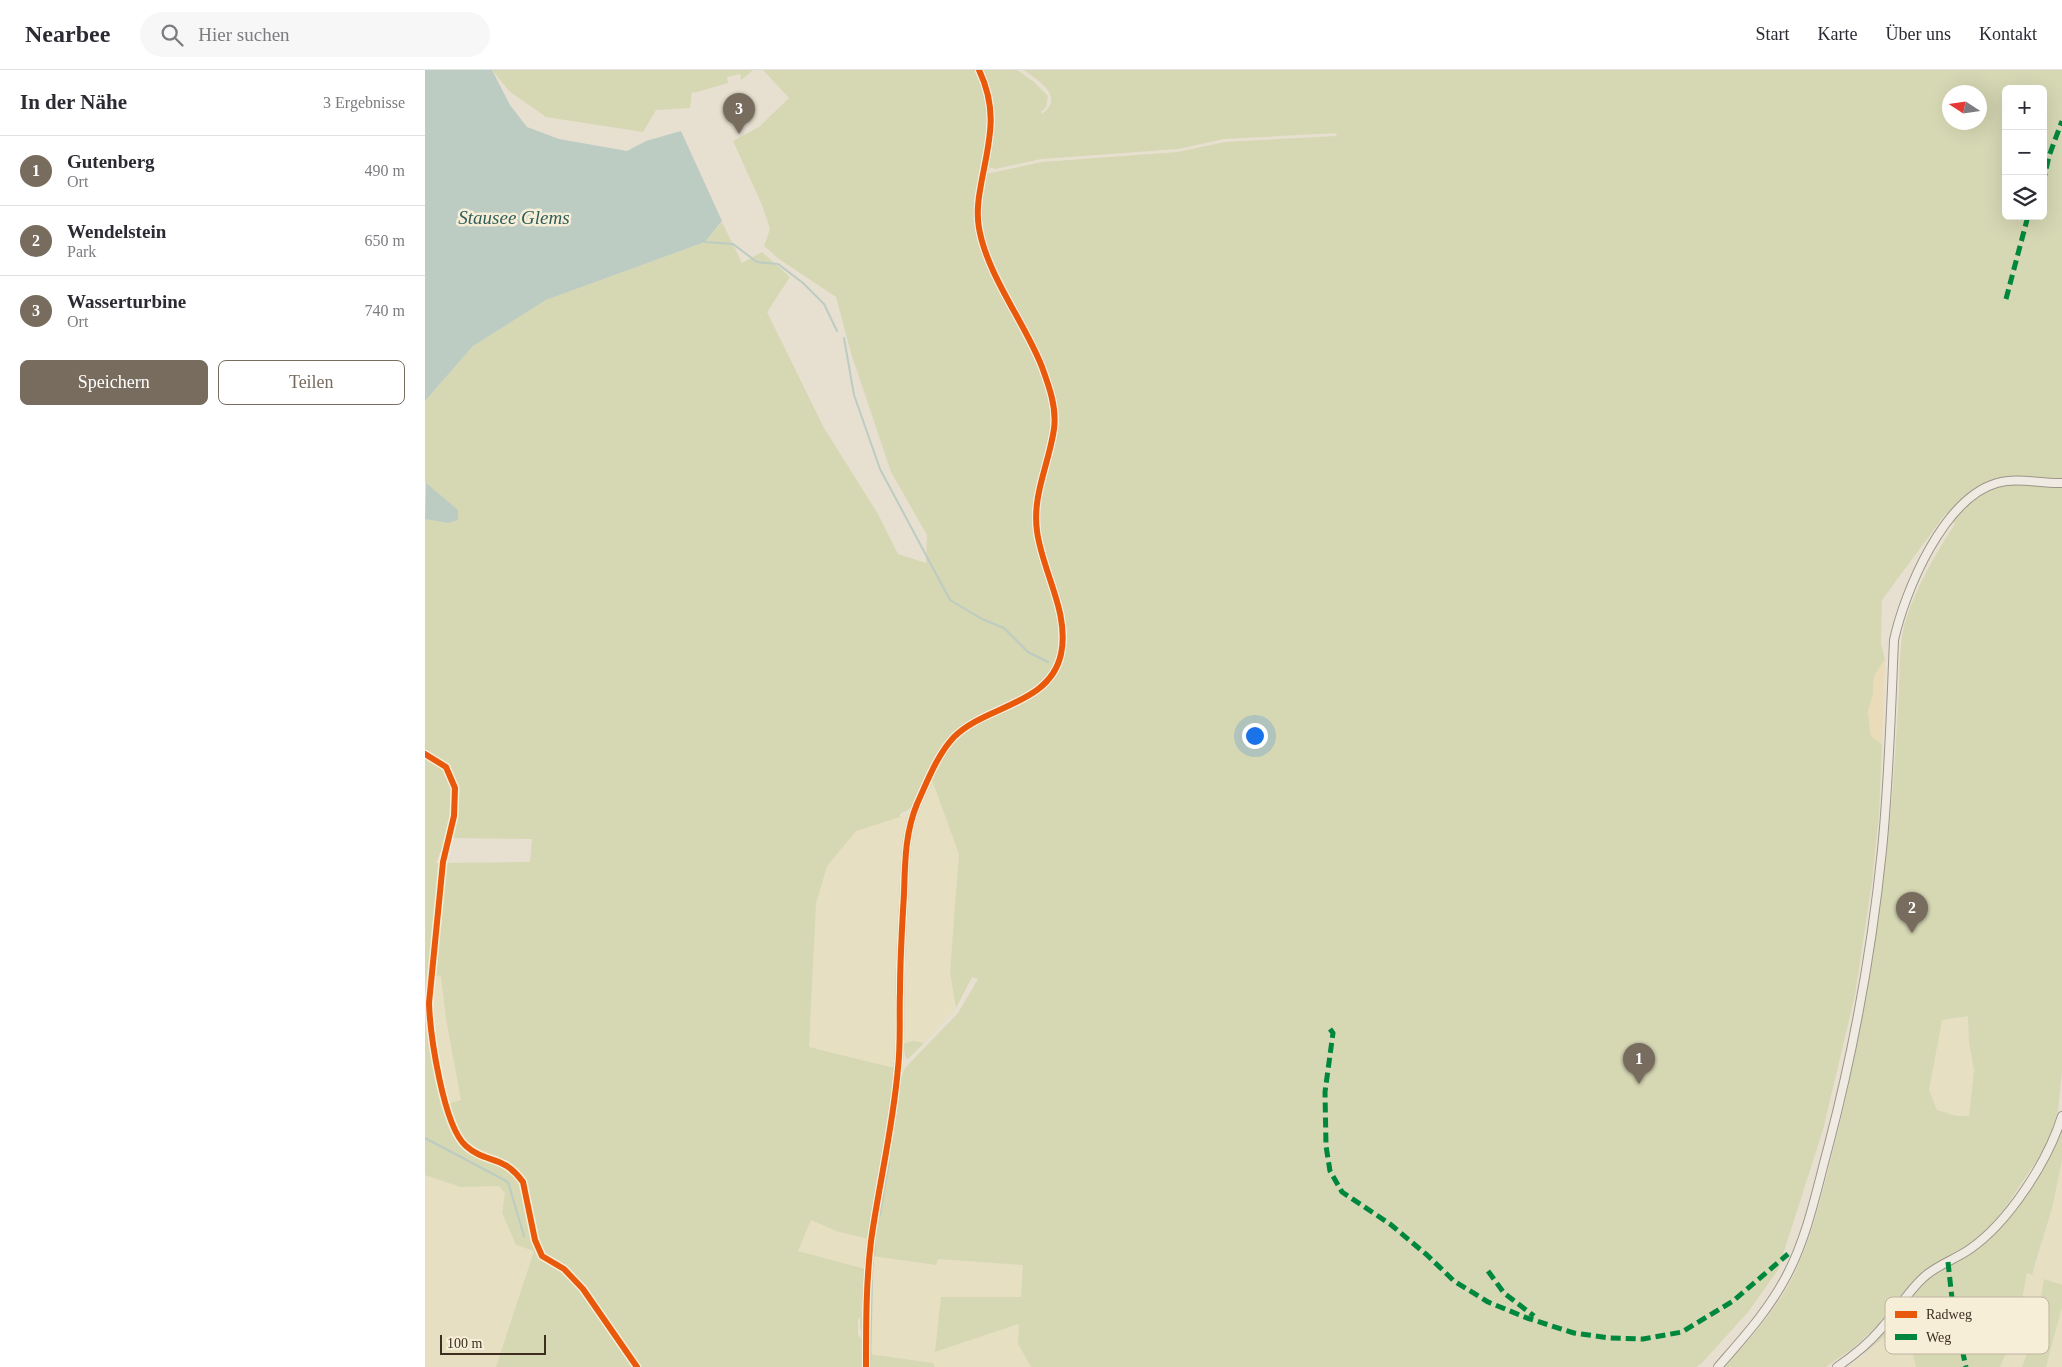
<!DOCTYPE html>
<html lang="de">
<head>
<meta charset="utf-8">
<style>
	body { margin:0; font-family:"Times New Roman",serif; background:#f7f7f7; color:#2b2b33 }
	.controls { position:absolute; right:15px; top:15px; display:grid; overflow:hidden; border-radius:8px; box-shadow:0 5px 20px #0002 }
	.controls button { width:45px; height:45px; display:grid; place-items:center; padding:0; border:0; border-bottom:1px solid #e1e1e2; background:#fff; color:#2b2b33; font:25px sans-serif }
	.compass { position:absolute; left:1517px; top:15px; width:45px; height:45px; border-radius:50%; background:#fff; box-shadow:0 5px 20px #0002; rotate:282deg }
	.scale { position:absolute; left:15px; bottom:12px; width:106px; box-sizing:border-box; padding-left:5px; border:2px solid #3d2e20; border-top:0; font-size:14px; line-height:18px; white-space:nowrap; color:#3d2e20; -webkit-text-stroke:4px #f7eed8; paint-order:stroke }
	.you { position:absolute; left:829px; top:665px; width:18px; height:18px; margin:-12px; border:4px solid #fff; border-radius:50%; background:#1a73e8; box-shadow:0 0 0 8px #1a73e833 }
	.badge { display:grid; place-items:center; width:32px; height:32px; border-radius:50%; background:#786c5e; color:#fff; font-size:16px; font-weight:700 }
	.pin { position:absolute; translate:-50% -41px; filter:drop-shadow(0 1px 2px #0008) }
	.pin::after { content:''; position:absolute; top:26px; width:18px; height:15px; background:inherit; clip-path:polygon(0 0,100% 0,50% 100%) }
	.list { margin:0; padding:0; list-style:none }
	h2 { display:flex; justify-content:space-between; align-items:center; height:65px; margin:0; padding:0 20px; font-size:21px }
	h2 small { font-size:16px; font-weight:400; color:#7c7c81 }
	.list li { display:grid; grid-template-columns:32px 1fr auto; gap:15px; align-items:center; box-sizing:border-box; height:70px; padding:0 20px; border-top:1px solid #e1e1e2 }
	.list b { display:block; font-size:19px; white-space:nowrap }
	.list p { margin:0; font-size:16px; white-space:nowrap; color:#7c7c81 }
	.list em { font-size:16px; font-style:normal; color:#7c7c81 }
	.actions { display:flex; gap:10px; padding:15px 20px }
	.actions a { flex:1; padding:11px 0; border:1px solid #786c5e; border-radius:8px; text-align:center; font-size:18px; color:#786c5e }
	.actions .main { background:#786c5e; color:#fff }
	.icon { flex:none; width:28px; height:28px; fill:none; stroke:currentColor; stroke-width:2; stroke-linecap:round; stroke-linejoin:round }
	.map { position:relative; flex:none; width:1637px; height:1297px; overflow:hidden }
	header { display:flex; align-items:center; gap:30px; box-sizing:border-box; height:70px; padding:0 25px; background:#fff; border-bottom:1px solid #e1e1e2 }
	header strong { font-size:24px }
	nav { display:flex; gap:28px; margin-inline-start:auto; font-size:18px }
	.search { width:350px; height:45px; background:#f7f7f7; display:flex; align-items:center; gap:12px; box-sizing:border-box; padding:0 18px; border-radius:28px; color:#7c7c81; font-size:19px }
	main { display:flex }
	aside { flex:1; background:#fff }
	.map>svg:first-child { display:block }
	.farmland { fill:#e6dfc2 }
	.green { fill:#d6d7b3; fill-rule:evenodd }
	.sand { fill:#eadcb9 }
	.water { fill:#bcccc2 }
	.lines { fill:none; stroke-linecap:round; stroke-linejoin:round }
	.stream { stroke:#bcccc2; stroke-width:2 }
	.tertiary-casing { stroke:#ada599; stroke-width:9 }
	.secondary-casing { stroke:#9c958a; stroke-width:10 }
	.tertiary { stroke:#efebe3; stroke-width:7 }
	.secondary { stroke:#efebe3; stroke-width:8 }
	.quiet { stroke:#00873e; stroke-width:5; stroke-dasharray:10 5; stroke-linecap:butt }
	.cycleway-casing { stroke:#f7eed8; stroke-width:9 }
	.cycleway { stroke:#e8590c; stroke-width:6 }
	.labels { text-anchor:middle; stroke-width:5; stroke-linejoin:round; paint-order:stroke }
	.water-label { font-size:19px; font-style:italic; fill:#2f5d5a; stroke:#f7eed8 }
	.key { fill:#f7eed8; stroke:#bfb4a1; stroke-width:1 }
	.key-label { font-size:14px; fill:#3d2e20 }
</style>
</head>
<body>
<header>
<strong>Nearbee</strong>
<div class="search"><svg class="icon" aria-label="search" viewBox="0 0 24 24"><circle cx="10" cy="10" r="6"/><path d="M15 15l6 6"/></svg>Hier suchen</div>
<nav><a>Start</a><a>Karte</a><a>Über uns</a><a>Kontakt</a></nav>
</header>
<main>
<aside>
<h2>In der Nähe<small>3 Ergebnisse</small></h2>
<ul class="list">
<li><span class="badge">1</span><div><b>Gutenberg</b><p>Ort</p></div><em>490 m</em></li>
<li><span class="badge">2</span><div><b>Wendelstein</b><p>Park</p></div><em>650 m</em></li>
<li><span class="badge">3</span><div><b>Wasserturbine</b><p>Ort</p></div><em>740 m</em></li>
</ul>
<div class="actions"><a class="main">Speichern</a><a>Teilen</a></div>
</aside>
<div class="map">
<svg width="1637" height="1297" viewBox="0 0 1637 1297">
	<rect width="100%" height="100%" fill="#e7e0d1"/>
	<g class="farmland">
		<path d="M 507,710 L 534,784 L 525,902 L 531,938 L 499,973 L 488,971 L 477,974 L 479,891 L 486,768 L 494,740 Z"/>
		<path d="M 485,743 L 480,766 L 469,998 L 384,977 L 391,834 L 402,796 L 431,761 Z"/>
		<path d="M 5,905 L 16,906 L 21,949 L 36,1031 L 20,1035 L 4,952 Z"/>
		<path d="M 1543,946 L 1544,973 L 1549,1000 L 1544,1047 L 1532,1046 L 1512,1040 L 1504,1020 L 1517,950 Z"/>
		<path d="M 1637,1091 L 1637,1215 L 1619,1209 L 1610,1264 L 1597,1297 L 1575,1297 L 1591,1260 L 1602,1203 L 1610,1199 L 1627,1138 Z"/>
		<path d="M 0,1105 L 35,1117 L 74,1116 L 80,1122 L 77,1143 L 91,1175 L 109,1181 L 71,1297 L 0,1297 Z"/>
		<path d="M 386,1150 L 411,1161 L 443,1169 L 440,1199 L 373,1181 Z"/>
		<path d="M 447,1186 L 511,1195 L 512,1189 L 599,1195 L 596,1227 L 510,1282 L 594,1254 L 593,1274 L 606,1297 L 510,1297 L 508,1293 L 444,1284 Z"/>
		<path d="M 1493,1234 L 1506,1297 L 1422,1297 L 1443,1283 Z"/>
		<path d="M 1637,1237 L 1637,1297 L 1621,1297 L 1622,1293 Z"/>
	</g>
	<g class="green">
		<path d="M 67,0 L 328,0 L 316,10 L 315,4 L 302,7 L 303,13 L 269,23 L 267,21 L 265,38 L 231,40 L 218,62 L 121,47 L 84,21 Z"/>
		<path d="M 338,0 L 550,0 C 555,12 562,27 563,40 C 566,79 543,118 550,157 C 554,177 563,194 571,212 C 590,251 611,287 623,328 C 635,373 602,415 608,461 C 614,505 653,562 623,603 C 600,636 555,636 528,664 C 518,675 503,708 495,723 C 493,728 490,734 487,737 C 483,740 479,742 475,744 L 475,747 L 431,761 L 402,796 L 391,834 L 384,977 L 469,998 L 466,1026 L 443,1169 L 411,1161 L 386,1150 L 373,1181 L 440,1199 L 438,1264 L 435,1258 L 435,1248 L 433,1249 L 433,1264 L 438,1272 L 438,1297 L 71,1297 L 109,1181 L 91,1175 L 77,1143 L 80,1123 L 74,1116 L 35,1117 L 0,1105 L 0,449 L 23,453 L 33,449 L 32,440 L 1,413 L 0,414 L 0,331 L 48,276 L 121,230 L 280,172 L 297,152 L 317,193 L 337,182 L 365,207 L 342,242 L 399,358 L 453,444 L 473,484 L 501,493 L 502,465 L 466,402 L 426,283 L 411,227 L 354,189 L 339,176 L 345,159 L 337,135 L 308,71 L 334,57 L 364,28 ZM 21,768 L 107,769 L 105,792 L 11,793 ZM 5,905 L 16,906 L 21,949 L 36,1030 L 20,1035 C 9,994 2,948 5,905 Z"/>
		<path d="M 558,0 L 592,0 L 608,11 L 623,26 L 621,37 L 616,42 L 617,44 C 641,26 613,11 599,0 L 1637,0 L 1637,1002 L 1633,1041 L 1623,1073 L 1580,1138 L 1563,1159 L 1541,1177 L 1498,1202 L 1480,1221 L 1453,1255 L 1428,1278 L 1401,1297 L 1298,1297 C 1328,1267 1358,1232 1374,1193 C 1390,1156 1399,1116 1409,1077 C 1438,962 1456,845 1467,728 C 1470,692 1472,656 1474,620 C 1475,597 1474,572 1481,549 C 1492,515 1511,483 1530,454 L 1521,443 L 1457,530 L 1456,574 L 1460,589 L 1449,606 L 1448,624 L 1443,642 L 1446,666 L 1457,674 L 1454,744 L 1447,812 L 1430,925 L 1398,1060 L 1353,1200 L 1323,1242 L 1276,1294 L 1271,1297 L 606,1297 L 593,1274 L 594,1254 L 510,1282 L 516,1227 L 596,1227 L 598,1195 L 513,1189 L 511,1195 L 447,1186 L 476,1008 L 480,998 L 533,943 L 553,909 L 547,907 L 531,938 L 525,902 L 534,784 L 507,710 C 514,697 519,682 529,671 C 557,639 623,635 637,593 C 652,548 621,504 615,460 C 611,435 619,410 626,386 C 629,373 634,359 633,345 C 627,299 595,248 576,206 C 568,189 559,172 557,153 C 555,136 559,120 561,104 L 617,92 L 753,82 L 800,72 L 911,66 L 912,63 L 799,69 L 753,79 L 616,89 L 570,99 L 563,97 C 569,60 575,35 558,0 ZM 1581,19 L 1618,19 L 1618,146 L 1581,146 ZM 1524,22 L 1554,22 L 1554,52 L 1524,52 ZM 1543,946 L 1544,973 L 1549,1000 L 1544,1046 L 1532,1046 L 1512,1040 L 1504,1020 L 1517,950 Z"/>
		<path d="M 488,971 L 499,973 L 483,989 L 481,988 L 477,974 Z"/>
		<path d="M 1637,1058 L 1637,1091 L 1627,1138 L 1607,1205 L 1602,1203 L 1591,1260 L 1575,1297 L 1491,1297 L 1487,1279 L 1496,1259 L 1487,1255 L 1457,1269 L 1432,1290 C 1441,1281 1451,1273 1459,1263 C 1474,1244 1487,1223 1505,1208 C 1524,1192 1547,1185 1565,1169 C 1594,1142 1623,1093 1637,1058 Z"/>
		<path d="M 1619,1209 L 1637,1215 L 1637,1237 L 1621,1297 L 1597,1297 L 1610,1264 Z"/>
		<path d="M 444,1284 L 508,1293 L 510,1297 L 444,1297 Z"/>
	</g>
	<path class="sand" d="M 1460,589 L 1457,674 L 1446,666 L 1443,642 L 1448,624 L 1449,606 Z"/>
	<g class="water">
		<path d="M 0,0 L 67,0 L 85,35 L 102,57 L 134,69 L 202,81 L 221,71 L 256,61 L 297,151 L 280,172 L 121,230 L 48,276 L 0,331 Z"/>
		<path d="M 1,413 L 33,440 L 33,450 L 23,453 L 0,449 Z"/>
	</g>
	<g class="lines">
		<g class="stream">
			<path d="M 280,172 L 308,174 L 332,192 L 353,194 L 378,213 L 399,234 L 412,261"/>
			<path d="M 419,268 L 429,325 L 455,399 L 525,530 L 557,549 L 579,558 L 603,582 L 623,592"/>
			<path d="M 0,1068 L 83,1112 L 99,1166"/>
			<path d="M 455,1145 L 464,1092"/>
			<path d="M 448,1188 L 450,1176"/>
			<path d="M 447,1204 L 448,1192"/>
			<path d="M 445,1297 L 447,1210"/>
		</g>
		<g class="tertiary-casing">
			<path id="tertiary" d="M 441,1297 C 441,1255 441,1213 446,1171 C 454,1114 468,1057 473,998 C 476,973 474,947 475,922 C 475,889 477,856 479,824 C 480,793 480,763 492,734 C 502,712 512,685 529,667 C 561,635 625,635 636,584 C 645,543 617,501 612,461 C 607,425 624,394 629,359 C 632,338 624,316 617,297 C 600,253 562,205 554,158 C 551,141 554,125 557,109 C 565,68 573,40 554,0"/>
		</g>
		<g class="secondary-casing">
			<g id="secondary">
				<path d="M 1293,1297 C 1318,1268 1344,1240 1362,1205 C 1383,1165 1392,1118 1404,1074 C 1429,978 1447,879 1457,780 C 1464,710 1466,640 1469,570 C 1480,520 1519,428 1572,413 C 1593,407 1616,414 1637,413"/>
				<path d="M 1412,1297 C 1428,1286 1443,1274 1455,1260 C 1471,1243 1482,1222 1499,1207 C 1512,1195 1531,1189 1545,1179 C 1584,1152 1623,1091 1637,1046"/>
			</g>
		</g>
		<use href="#tertiary" class="tertiary"/>
		<use href="#secondary" class="secondary"/>
		<g class="quiet">
			<path d="M 1618,113 L 1624,86 L 1637,51"/>
			<path d="M 1581,229 L 1603,146"/>
			<path d="M 905,959 L 908,963 L 900,1022 L 901,1076 L 905,1101 L 917,1122 L 965,1154 L 1002,1185 L 1029,1211 L 1063,1232 L 1102,1248 L 1149,1263 L 1185,1268 L 1218,1269 L 1257,1262 L 1308,1231 L 1363,1184"/>
			<path d="M 1523,1192 L 1528,1238 L 1541,1297"/>
			<path d="M 1063,1201 L 1079,1223 L 1109,1246"/>
		</g>
		<g class="cycleway-casing">
			<g id="cycleway">
				<path d="M 0,684 L 21,697 L 30,718 L 29,746 L 18,792 L 4,933 C 5,963 18,1056 41,1076 C 61,1094 78,1084 98,1112 L 110,1170 L 117,1186 L 139,1199 L 158,1219 L 212,1297"/>
				<path d="M 441,1297 C 441,1255 441,1213 446,1171 C 454,1114 468,1057 473,998 C 476,973 474,947 475,922 C 475,889 477,856 479,824 C 480,793 480,763 492,734 C 502,712 512,685 529,667 C 561,635 625,635 636,584 C 645,543 617,501 612,461 C 607,425 624,394 629,359 C 632,338 624,316 617,297 C 600,253 562,205 554,158 C 551,141 554,125 557,109 C 565,68 573,40 554,0"/>
			</g>
		</g>
		<use href="#cycleway" class="cycleway"/>
	</g>
	<g class="labels">
		<g class="water-label">
			<text x="89" y="154">Stausee Glems</text>
		</g>
	</g>
	<rect x="1460" y="1227" width="164" height="57" rx="8" class="key"/>
	<rect x="1470" y="1241" width="22" height="7" fill="#e8590c"/>
	<rect x="1470" y="1264" width="22" height="6" fill="#00873e"/>
	<g class="key-label">
		<text x="1501" y="1249">Radweg</text>
		<text x="1501" y="1272">Weg</text>
	</g>
</svg>
<div class="controls">
<button>+</button>
<button>−</button>
<button><svg class="icon" aria-label="layers" viewBox="0 0 24 24"><path d="M12 4l9 5-9 5-9-5zM3 14l9 5 9-5"/></svg></button>
</div>
<svg class="compass" viewBox="-18 -18 36 36"><path d="M0-13l5 13h-10z" fill="#e53935"/><path d="M0 13l5-13h-10z" fill="#7c7c81"/></svg>
<div class="scale">100 m</div>
<div class="you"></div>
<div class="pin badge" style="left:1214px;top:1014px">1</div>
<div class="pin badge" style="left:1487px;top:863px">2</div>
<div class="pin badge" style="left:314px;top:64px">3</div>
</div>
</main>
</body>
</html>
